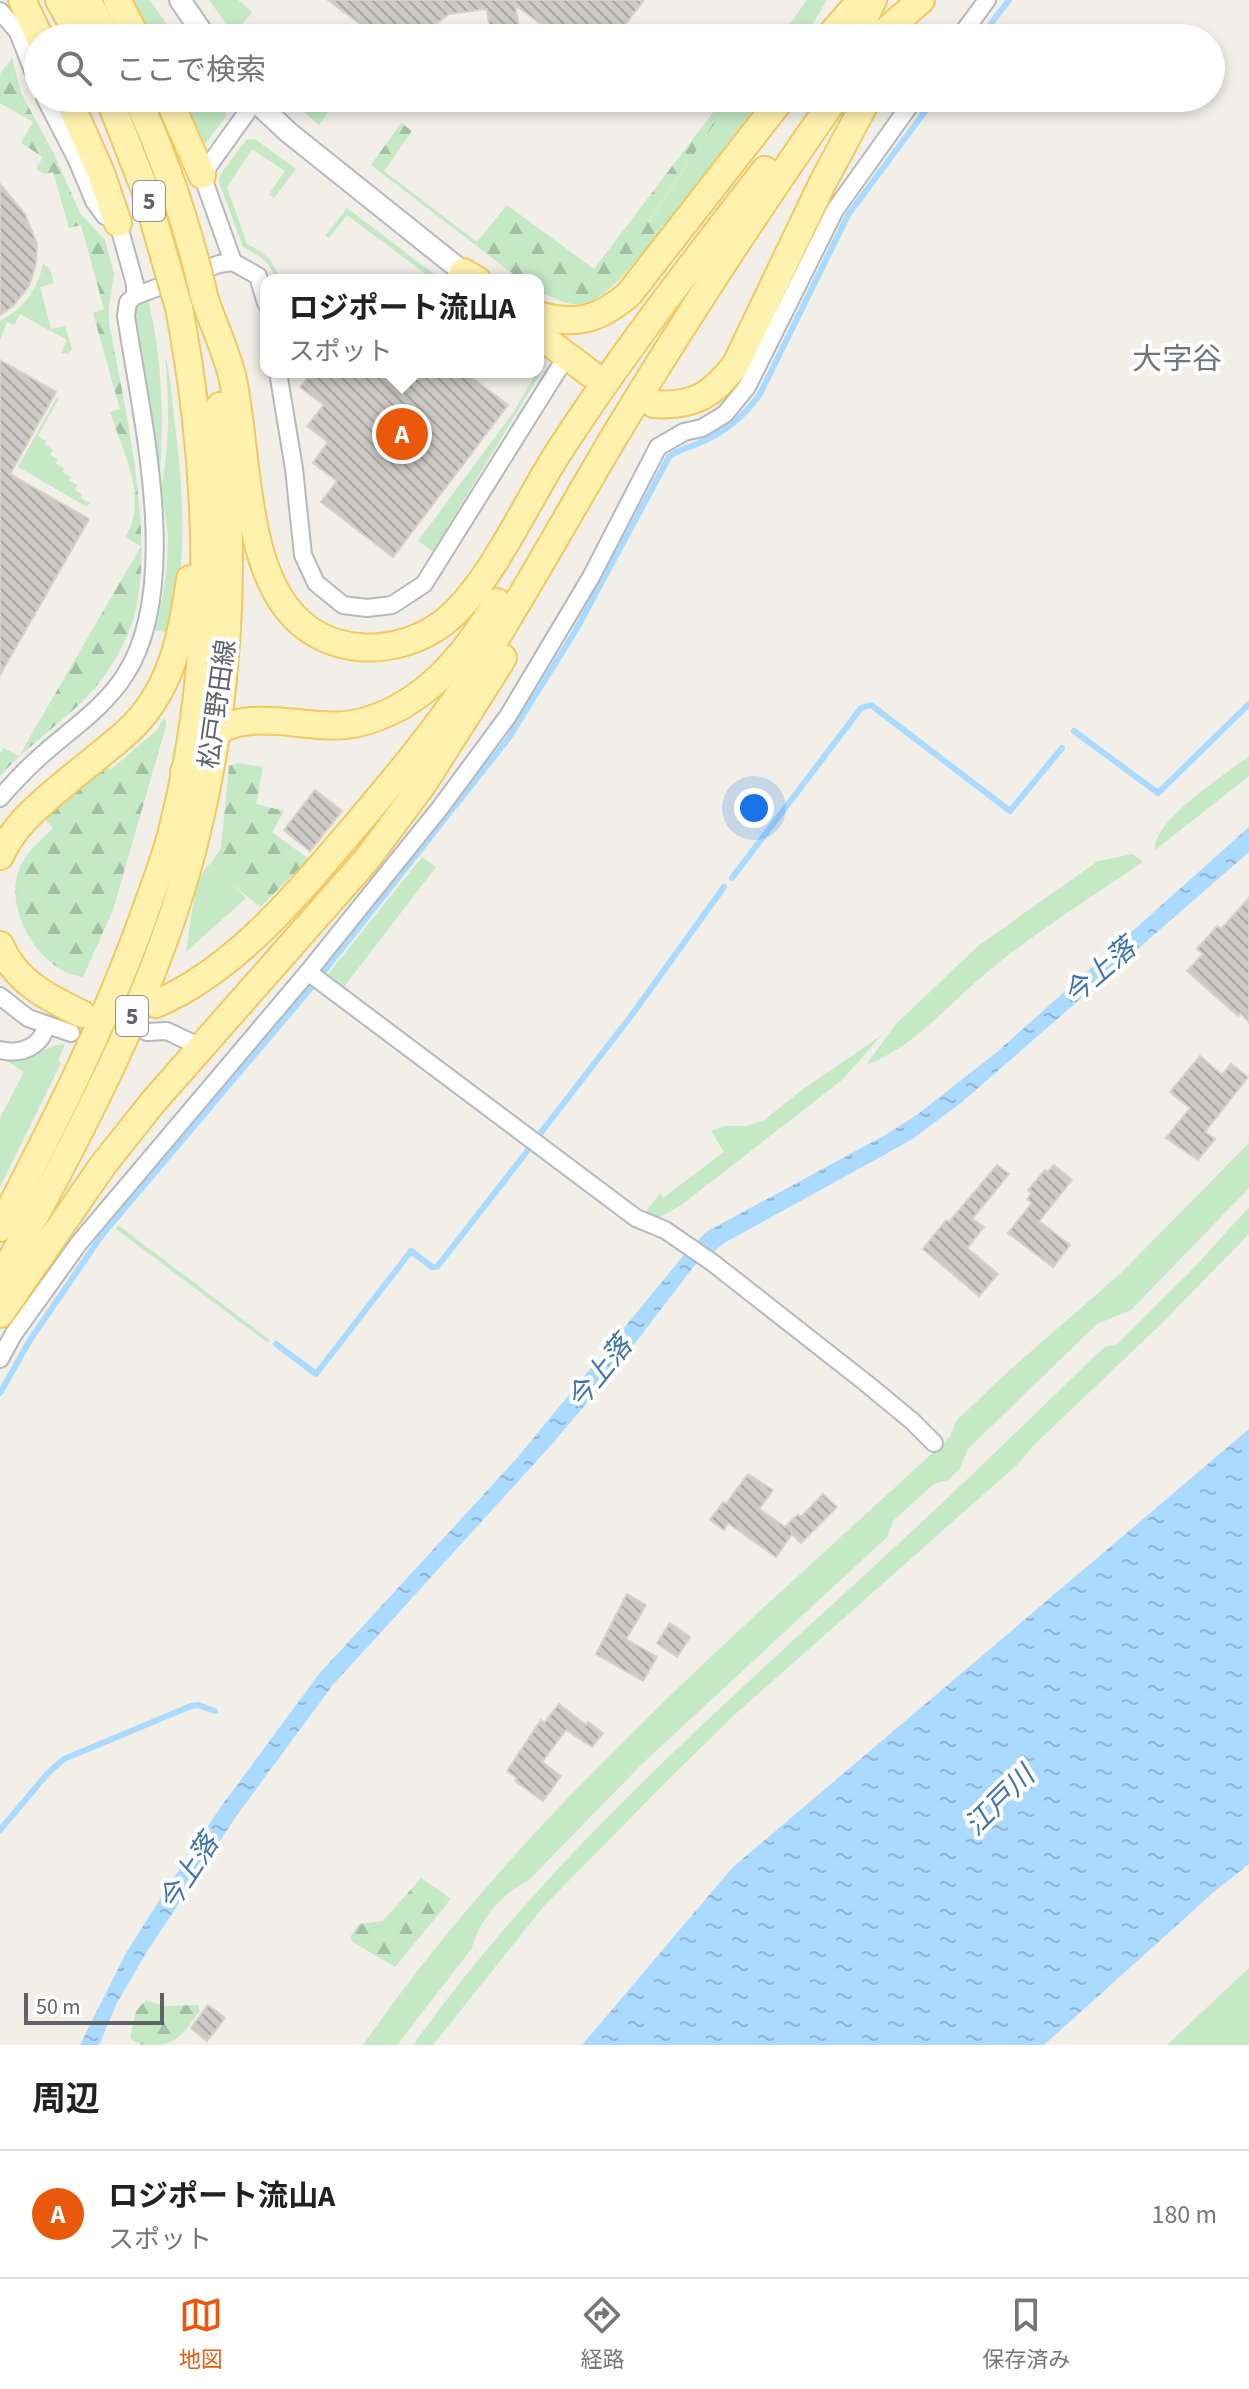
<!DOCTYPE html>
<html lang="ja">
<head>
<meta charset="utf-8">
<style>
	body { margin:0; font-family:"Source Sans 3","Noto Sans JP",sans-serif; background:#f6f6f6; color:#222 }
	.scale { position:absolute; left:24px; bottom:20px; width:140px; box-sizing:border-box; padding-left:8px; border:4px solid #5f6368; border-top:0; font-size:22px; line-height:28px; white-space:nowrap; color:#5f6368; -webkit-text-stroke:6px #fff; paint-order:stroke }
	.you { position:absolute; left:754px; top:808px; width:28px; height:28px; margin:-20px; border:6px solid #fff; border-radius:50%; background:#1a73e8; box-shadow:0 0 0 12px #1a73e833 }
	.badge { display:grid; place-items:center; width:52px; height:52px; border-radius:50%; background:#ea580c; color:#fff; font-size:26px; font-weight:700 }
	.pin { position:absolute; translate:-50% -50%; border:4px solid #fff; box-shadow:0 2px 8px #0006 }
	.popup { position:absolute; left:260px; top:274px; width:284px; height:104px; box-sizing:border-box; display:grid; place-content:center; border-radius:16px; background:#fff; filter:drop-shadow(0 2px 6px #0005); font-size:26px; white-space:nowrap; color:#767676 }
	.popup b { font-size:30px; color:#222 }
	.popup::after { content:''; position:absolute; left:50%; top:100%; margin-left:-16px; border:16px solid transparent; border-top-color:#fff }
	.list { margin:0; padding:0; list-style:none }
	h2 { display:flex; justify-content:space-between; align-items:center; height:104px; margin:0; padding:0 32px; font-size:34px }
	h2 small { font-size:26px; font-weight:400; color:#767676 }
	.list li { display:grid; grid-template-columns:52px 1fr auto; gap:24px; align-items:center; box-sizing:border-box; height:128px; padding:0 32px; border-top:2px solid #e0e0e0 }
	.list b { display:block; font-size:30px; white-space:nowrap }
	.list p { margin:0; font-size:26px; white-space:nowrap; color:#767676 }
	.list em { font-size:26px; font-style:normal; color:#767676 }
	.icon { flex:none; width:44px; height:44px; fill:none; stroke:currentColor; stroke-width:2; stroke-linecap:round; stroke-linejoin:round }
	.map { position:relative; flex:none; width:1249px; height:2045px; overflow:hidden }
	.search { position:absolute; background:#fff; box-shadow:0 4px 12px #0003; left:24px; right:24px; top:24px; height:88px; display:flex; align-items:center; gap:20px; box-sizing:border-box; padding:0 28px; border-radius:44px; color:#767676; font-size:30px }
	.sheet { height:232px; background:#fff }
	nav { display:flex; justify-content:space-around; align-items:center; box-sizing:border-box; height:112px; border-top:2px solid #e0e0e0; background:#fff; font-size:22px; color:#767676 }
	nav a { display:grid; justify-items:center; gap:4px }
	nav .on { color:#ea580c }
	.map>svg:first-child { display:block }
	.green { fill:#c5e8c5 }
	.forest { fill:url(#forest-firs) }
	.water { fill:url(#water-ripples) }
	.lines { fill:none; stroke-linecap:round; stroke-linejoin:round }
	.stream { stroke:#aadaff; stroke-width:6 }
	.building { fill:url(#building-back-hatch); stroke:#d6d1c6; stroke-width:2 }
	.primary-tunnel { stroke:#ccccc8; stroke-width:26; stroke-dasharray:26 13; stroke-linecap:butt }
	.minor-casing { stroke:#b5b8bc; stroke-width:20 }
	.tertiary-casing { stroke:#b5b8bc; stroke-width:24 }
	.primary-casing { stroke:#f2c960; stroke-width:30 }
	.minor { stroke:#fff; stroke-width:16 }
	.tertiary { stroke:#fff; stroke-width:20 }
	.primary { stroke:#fff2af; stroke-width:26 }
	.primary-bridge-casing { stroke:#f2c960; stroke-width:30; stroke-linecap:butt }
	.primary-bridge { stroke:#fff2af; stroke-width:26 }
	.labels { text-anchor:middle; stroke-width:8; stroke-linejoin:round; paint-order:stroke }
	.shield { fill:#fff; stroke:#8f9295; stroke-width:2 }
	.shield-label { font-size:24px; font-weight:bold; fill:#5f6368 }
	.street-label { font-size:26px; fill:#5f6368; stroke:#fff }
	.water-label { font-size:28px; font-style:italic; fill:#4174aa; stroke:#fff }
	.quarter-label { font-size:30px; fill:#70757a; stroke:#fff }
</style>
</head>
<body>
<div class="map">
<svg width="1249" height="2045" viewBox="0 0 1249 2045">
	<defs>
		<pattern id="forest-firs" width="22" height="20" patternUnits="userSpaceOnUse" patternTransform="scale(2)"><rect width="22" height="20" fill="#c5e8c5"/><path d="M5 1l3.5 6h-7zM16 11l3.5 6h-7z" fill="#a3c0a4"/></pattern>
		<pattern id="water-ripples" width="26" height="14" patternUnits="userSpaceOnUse" patternTransform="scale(2)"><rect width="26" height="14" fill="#aadaff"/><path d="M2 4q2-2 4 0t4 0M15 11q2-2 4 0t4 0" fill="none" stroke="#8eb4d2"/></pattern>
		<pattern id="building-back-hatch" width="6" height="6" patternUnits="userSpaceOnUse" patternTransform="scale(2)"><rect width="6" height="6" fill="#cccac5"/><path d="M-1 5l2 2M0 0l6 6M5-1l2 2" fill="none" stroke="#a9a8a4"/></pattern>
	</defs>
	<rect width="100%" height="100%" fill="#f1efe8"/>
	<g class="green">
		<path d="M 124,0 L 150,0 L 176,38 L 154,38 L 152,35 L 142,32 Z"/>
		<path d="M 209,0 L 238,0 L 252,12 L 238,30 L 248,38 L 236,38 Z"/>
		<path d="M 807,0 L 827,0 L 804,38 L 780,38 Z"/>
		<path d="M 177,98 L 220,98 L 225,105 L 226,117 L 199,151 Z"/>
		<path d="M 288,98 L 338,98 L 319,125 Z"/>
		<path d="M 732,98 L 761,98 L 715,170 L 669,230 L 660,225 L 665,235 L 635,261 L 658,229 L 648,223 Z"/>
		<path d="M 255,139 L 296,169 L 274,198 L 269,194 L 285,171 L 252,149 L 227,187 L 247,244 C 265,252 274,261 280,280 L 276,280 C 270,262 260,255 243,247 L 219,182 L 220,175 L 246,140 Z"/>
		<path d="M 347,208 L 442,280 L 434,280 L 347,215 L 329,238 L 325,236 Z"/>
		<path d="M 43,264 L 50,269 L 54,283 L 40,287 L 51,329 L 65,326 L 72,349 L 68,354 L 61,353 L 67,340 L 20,314 L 14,325 L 7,322 L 0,340 L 0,321 C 24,308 37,291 43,264 Z"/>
		<path d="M 148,299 C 162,357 164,416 160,475 L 135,326 L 134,312 L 138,304 Z"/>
		<path d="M 538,353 L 544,357 L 545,366 L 433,551 L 418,541 L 513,413 L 541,364 Z"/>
		<path d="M 165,355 C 170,374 172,396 174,417 C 183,487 189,564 169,633 L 155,630 C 163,600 168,569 168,538 C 168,524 160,494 162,483 C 170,442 169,398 165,355 Z"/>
		<path d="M 57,397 L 59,398 L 38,436 L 46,441 L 45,444 L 53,450 L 50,455 L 58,459 L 56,464 L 64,468 L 62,472 L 71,477 L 69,480 L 77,485 L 75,490 L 82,494 L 81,498 L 90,503 L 87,507 L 18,467 Z"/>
		<path d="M 1249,756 L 1249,776 L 1155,850 C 1153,820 1225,775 1249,756 Z"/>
		<path d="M 1133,854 L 1143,862 C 1090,898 1036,932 987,972 C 949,1004 913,1048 866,1065 L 895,1025 L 978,946 L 1098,861 Z"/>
		<path d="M 422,857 L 436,867 L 343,988 L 469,1082 L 467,1086 L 325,978 Z"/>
		<path d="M 211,863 L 246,898 L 186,952 C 191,929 192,877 211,863 Z"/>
		<path d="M 882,1035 L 842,1080 L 680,1206 L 660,1217 L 647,1215 L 647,1210 L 660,1193 L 663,1198 L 724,1152 L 711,1131 L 725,1126 L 747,1126 L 764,1120 L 802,1090 Z"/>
		<path d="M 65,1044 L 58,1061 L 61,1063 L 0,1187 L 0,1118 L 24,1072 L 3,1059 C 29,1064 42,1046 65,1044 Z"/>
		<path d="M 1249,1143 L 1249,1188 L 1131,1310 L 1097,1324 L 968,1449 L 959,1470 L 948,1480 L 934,1484 L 893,1521 L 887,1537 L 642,1764 L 528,1881 C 503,1892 478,1922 472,1948 L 397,2045 L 363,2045 C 524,1813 744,1627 950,1437 L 956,1421 L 1013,1367 L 1121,1273 Z"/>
		<path d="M 1249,1207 L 1249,1234 L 1161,1324 L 1035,1444 L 1019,1463 L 732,1717 L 663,1785 L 544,1906 L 433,2045 L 413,2045 C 545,1860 717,1711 883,1558 C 956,1491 1027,1422 1098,1353 L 1105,1347 L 1117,1344 L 1191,1271 Z"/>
		<path d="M 118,1225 L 270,1340 L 268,1343 L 116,1229 Z"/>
		<path d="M 1249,1968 L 1249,2045 L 1167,2045 Z"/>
	</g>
	<g class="forest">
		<path d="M 12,58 L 21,93 L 55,156 L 80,213 L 105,240 L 114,274 L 109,305 L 109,323 C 124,404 157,541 133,620 C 125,645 111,669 94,689 C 66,721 28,744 0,776 L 0,754 L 3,748 L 19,756 L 141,546 L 125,537 C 150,500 122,450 110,412 L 120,409 L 93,313 L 104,309 L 81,225 L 69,228 L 53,172 L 44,174 L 36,169 L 43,157 L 21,143 L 33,122 L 0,103 L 0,74 Z"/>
		<path d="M 724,98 L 732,98 L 648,222 L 658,229 C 642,252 612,299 581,304 C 568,306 551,297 539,291 L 538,280 L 523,280 L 512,273 L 371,165 L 401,123 L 412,131 L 384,171 L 477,242 L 507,205 L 594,269 Z"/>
		<path d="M 163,719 L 166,720 L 166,726 L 113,910 L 83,977 C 41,972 5,913 18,872 C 24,854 40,841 53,828 L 41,814 L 104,763 L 110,770 L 156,731 Z"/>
		<path d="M 238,763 L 263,767 L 256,804 L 284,811 L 272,832 L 309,859 L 260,907 L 219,873 L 211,863 L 221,848 L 229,766 Z"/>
		<path d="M 421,1878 L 451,1899 L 395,1967 L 353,1942 L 350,1937 L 359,1924 L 383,1921 Z"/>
		<path d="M 146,2000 L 163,2006 L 198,2005 L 200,2011 C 186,2029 179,2045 154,2045 C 143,2045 138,2045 130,2038 L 136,2011 Z"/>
	</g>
	<g class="water">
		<path d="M 1249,827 L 1249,852 L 962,1102 L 911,1140 L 726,1242 L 694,1266 L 614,1371 L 552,1444 L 332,1686 L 237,1815 L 146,1953 L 117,2003 L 99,2045 L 80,2045 L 126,1953 L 173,1879 L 220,1808 L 319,1674 L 517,1458 L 684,1255 L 706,1232 L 887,1134 L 918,1114 L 997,1052 Z"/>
		<path d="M 1249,1429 L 1249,1864 L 1215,1891 L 1044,2045 L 582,2045 L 732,1868 Z"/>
	</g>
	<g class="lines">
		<g class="stream">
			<path d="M 980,38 L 1009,0"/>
			<path d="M 1074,731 L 1158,793 L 1249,704"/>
			<path d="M 732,878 L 861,708 L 871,705 L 1010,811 L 1062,748"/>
			<path d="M 536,1139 L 631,1016 L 724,887"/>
			<path d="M 276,1344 L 316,1374 L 411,1251 L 432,1267 L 437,1267 L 532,1145"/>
			<path d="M 0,1393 L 30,1340 L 102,1235 L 310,989 L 508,739 L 576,630 L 669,457 C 677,450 687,448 697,444 C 724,433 744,417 760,394 L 848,215 L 935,98"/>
			<path d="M 0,1830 L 48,1773 L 64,1759 L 191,1706 L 198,1705 L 215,1711"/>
		</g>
	</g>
	<g class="building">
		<path d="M 328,0 L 644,0 L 615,38 L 560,38 L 515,5 L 521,38 L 496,38 L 490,31 L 487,9 L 449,14 L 418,38 L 379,38 Z"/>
		<path d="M 0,184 L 25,214 L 37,244 L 36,264 L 29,286 L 13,306 L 0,315 Z"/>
		<path d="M 0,360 L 56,392 L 10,474 L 89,519 L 0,675 Z"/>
		<path d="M 312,372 L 464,372 L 508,405 L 393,557 L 321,502 L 337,481 L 313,463 L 328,442 L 307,426 L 324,405 L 300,387 Z"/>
		<path d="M 315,790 L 342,811 L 310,851 L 284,830 Z"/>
		<path d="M 1249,898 L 1249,1022 L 1240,1013 L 1238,1016 L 1187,971 L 1203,954 L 1197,949 L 1217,926 L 1221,929 Z"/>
		<path d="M 1200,1056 L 1222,1075 L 1231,1064 L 1248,1077 L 1205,1132 L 1215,1139 L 1198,1160 L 1166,1138 L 1190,1108 L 1170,1092 Z"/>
		<path d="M 997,1165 L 1009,1174 L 972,1219 L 984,1227 L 967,1248 L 998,1274 L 979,1296 L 923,1249 L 946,1220 L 949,1222 Z"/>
		<path d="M 1054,1165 L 1072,1180 L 1039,1221 L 1070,1245 L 1053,1267 L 1008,1233 L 1032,1203 L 1027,1199 L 1032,1193 L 1028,1190 L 1045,1170 L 1047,1172 Z"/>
		<path d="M 748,1474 L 773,1490 L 759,1509 L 785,1527 L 797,1515 L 802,1516 L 823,1494 L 837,1507 L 801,1543 L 792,1534 L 776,1557 L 728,1523 L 724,1530 L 710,1520 L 723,1502 L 726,1504 Z"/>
		<path d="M 627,1594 L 646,1605 L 626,1639 L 657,1657 L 643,1681 L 596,1654 Z"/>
		<path d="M 670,1623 L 690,1637 L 677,1657 L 657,1643 Z"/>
		<path d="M 559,1704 L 586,1725 L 588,1722 L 603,1733 L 592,1747 L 566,1730 L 542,1762 L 561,1776 L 543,1801 L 515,1781 L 517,1778 L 507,1771 L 541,1720 L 544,1723 Z"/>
		<path d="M 208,2005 L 225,2018 L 207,2041 L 191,2028 Z"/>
	</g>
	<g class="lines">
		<path class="primary-tunnel" d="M 591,374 L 629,395 L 654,404"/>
		<g class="minor-casing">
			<g id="minor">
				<path d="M 0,11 L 18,32 L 38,84"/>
				<path d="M 959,38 L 987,0"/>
				<path d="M 45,98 L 76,158 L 94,201 L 105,216 L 118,223 L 135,284 L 135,296"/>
				<path d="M 233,262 L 202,175 L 255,101"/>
				<path d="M 278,372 L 294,469 L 303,555 L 316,583 L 343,605 L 367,608 L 392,605 L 424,584 L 566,357"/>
				<path d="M 0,798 C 13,783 27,768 42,755 C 71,729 104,708 125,675 C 183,586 141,416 126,316 L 128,302 L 135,296 L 219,264 L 233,262 L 258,276 L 266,303"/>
				<path d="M 308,972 L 636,1218 L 665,1230 L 713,1263 L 866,1383 L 912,1421 L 934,1443"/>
				<path d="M 0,996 L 28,1018 L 71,1033"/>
				<path d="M 147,1032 L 167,1031 L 192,1043"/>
				<path d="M 0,1050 C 21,1055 41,1047 46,1026"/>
				<path d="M 0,1359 L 13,1335 L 79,1243 L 308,972 L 440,808 L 508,716 L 591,577 L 658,447 L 684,432 L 702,428 L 725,414 L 747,387 L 835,210 L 915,98"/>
			</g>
		</g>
		<g class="tertiary-casing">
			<g id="tertiary">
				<path d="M 180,0 L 206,38"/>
				<path d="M 252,98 L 288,132 L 463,272"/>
			</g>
		</g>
		<g class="primary-casing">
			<g id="primary">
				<path d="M 22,0 L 40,38"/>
				<path d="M 59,0 L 80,38"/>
				<path d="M 87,0 L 108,38"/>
				<path d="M 117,0 L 137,38"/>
				<path d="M 828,38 L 861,0"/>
				<path d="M 855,38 L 873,0"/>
				<path d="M 878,38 L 921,0"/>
				<path d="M 68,98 L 101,173 L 118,223"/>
				<path d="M 168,98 L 202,175"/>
				<path d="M 463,272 L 477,280"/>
				<path d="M 205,300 C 214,326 227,353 233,380 C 247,447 244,552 286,607 C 324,658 396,658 443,623 C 489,588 526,502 558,453 C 621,355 693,263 765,170"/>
				<path d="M 538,315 C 576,326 599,320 629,294 L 782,98"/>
				<path d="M 538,334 L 591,374"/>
				<path d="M 654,404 C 693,407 713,395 736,364 L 823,182 L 868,98"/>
				<path d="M 184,772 C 191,760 197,746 208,737 C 251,703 310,734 358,723 C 422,708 464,657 497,602"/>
				<path d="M 0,856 C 14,825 39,805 64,784 C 84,767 106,751 126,733 C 171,693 182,636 190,579"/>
				<path d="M 0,945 C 15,981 48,998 82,1014"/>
				<path d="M 156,1004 C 227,973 284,910 333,852 C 387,789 441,726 485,656 C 531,582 573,506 617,432 C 686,318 759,207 835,98"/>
				<path d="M 0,1228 C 53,1126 105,1024 144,915 C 153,889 164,862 171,835 C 216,662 212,482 179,308"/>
				<path d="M 0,1280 C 75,1143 155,997 194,844 C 230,702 237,552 220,406"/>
				<path d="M 0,1314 L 103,1165 L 153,1102 L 367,859 L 423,784 L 503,658"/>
			</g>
		</g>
		<use href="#minor" class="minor"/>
		<use href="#tertiary" class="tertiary"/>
		<use href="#primary" class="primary"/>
		<g class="primary-bridge-casing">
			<g id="primary-bridge">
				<path d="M 109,98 L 145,190 L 179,308"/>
				<path d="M 137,98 C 167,163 189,230 205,300"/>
			</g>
		</g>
		<use href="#primary-bridge" class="primary-bridge"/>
	</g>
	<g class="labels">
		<g class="shield">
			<rect x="133" y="181" width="32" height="40" rx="6"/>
			<rect x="116" y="996" width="32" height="40" rx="6"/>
		</g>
		<g class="shield-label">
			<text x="149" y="209">5</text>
			<text x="132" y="1024">5</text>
		</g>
		<g class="street-label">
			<text transform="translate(217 704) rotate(-82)" y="9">松戸野田線</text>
		</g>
		<g class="water-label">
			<text transform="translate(1099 971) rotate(-41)" y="10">今上落</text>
			<text transform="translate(599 1372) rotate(-51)" y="10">今上落</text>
			<text transform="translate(999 1800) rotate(-45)" y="10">江戸川</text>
			<text transform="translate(188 1872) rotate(-57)" y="10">今上落</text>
		</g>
		<g class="quarter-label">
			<text x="1177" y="369">大字谷</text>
		</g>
	</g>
</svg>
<div class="scale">50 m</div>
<div class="you"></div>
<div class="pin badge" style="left:402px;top:434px">A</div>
<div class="popup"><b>ロジポート流山A</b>スポット</div>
<div class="search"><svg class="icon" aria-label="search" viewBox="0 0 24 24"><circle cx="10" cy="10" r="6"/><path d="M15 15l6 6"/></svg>ここで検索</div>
</div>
<section class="sheet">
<h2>周辺<small></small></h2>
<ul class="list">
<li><span class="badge">A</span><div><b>ロジポート流山A</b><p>スポット</p></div><em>180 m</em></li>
</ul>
</section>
<nav>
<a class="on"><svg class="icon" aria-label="map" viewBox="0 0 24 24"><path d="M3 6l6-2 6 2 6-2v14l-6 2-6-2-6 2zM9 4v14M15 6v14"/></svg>地図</a>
<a><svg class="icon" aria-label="directions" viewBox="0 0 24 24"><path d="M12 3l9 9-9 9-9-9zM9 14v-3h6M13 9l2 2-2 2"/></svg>経路</a>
<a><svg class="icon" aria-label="saved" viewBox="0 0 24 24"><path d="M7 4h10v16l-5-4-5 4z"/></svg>保存済み</a>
</nav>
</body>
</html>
